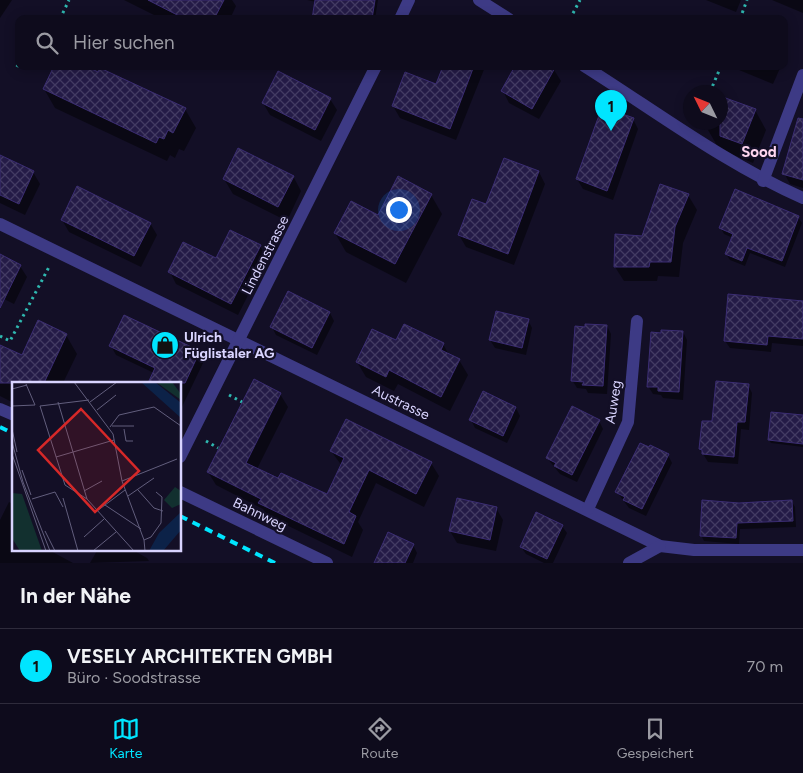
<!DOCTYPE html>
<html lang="de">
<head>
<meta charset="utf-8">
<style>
	body { margin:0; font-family:Figtree,sans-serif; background:#1c1929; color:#f1f3f6 }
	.compass { position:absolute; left:683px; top:85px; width:45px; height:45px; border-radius:50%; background:#0e0b1c; box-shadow:0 2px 12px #0003; rotate:313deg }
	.you { position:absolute; left:398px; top:209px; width:18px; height:18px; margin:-12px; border:4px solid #fff; border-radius:50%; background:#1a73e8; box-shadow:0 0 0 8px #1a73e833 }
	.badge { display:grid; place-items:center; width:32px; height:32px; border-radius:50%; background:#00e5ff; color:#111; font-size:16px; font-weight:700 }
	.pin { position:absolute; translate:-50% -41px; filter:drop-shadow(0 1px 2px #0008) }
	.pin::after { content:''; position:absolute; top:26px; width:18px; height:15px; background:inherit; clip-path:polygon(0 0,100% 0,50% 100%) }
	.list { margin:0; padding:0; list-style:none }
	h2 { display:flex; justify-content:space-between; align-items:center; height:65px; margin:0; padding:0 20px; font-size:21px }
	h2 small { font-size:16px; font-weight:400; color:#9b9ba3 }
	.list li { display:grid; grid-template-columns:32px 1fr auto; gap:15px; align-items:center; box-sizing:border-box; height:75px; padding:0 20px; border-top:1px solid #2e2b3b }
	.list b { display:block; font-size:19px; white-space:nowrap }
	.list p { margin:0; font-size:16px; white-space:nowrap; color:#9b9ba3 }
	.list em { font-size:16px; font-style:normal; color:#9b9ba3 }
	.icon { flex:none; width:28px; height:28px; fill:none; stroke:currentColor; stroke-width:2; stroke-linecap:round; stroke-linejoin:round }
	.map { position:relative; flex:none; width:803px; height:563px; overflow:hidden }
	.search { position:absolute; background:#0e0b1c; box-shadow:0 2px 12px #0003; left:15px; right:15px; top:15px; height:55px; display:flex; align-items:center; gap:12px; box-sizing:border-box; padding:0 18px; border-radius:10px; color:#9b9ba3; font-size:19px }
	.sheet { height:140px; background:#0e0b1c }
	nav { display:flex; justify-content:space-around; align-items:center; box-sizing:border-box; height:70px; border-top:1px solid #2e2b3b; background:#0e0b1c; font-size:14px; color:#9b9ba3 }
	nav a { display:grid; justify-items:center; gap:2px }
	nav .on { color:#00e5ff }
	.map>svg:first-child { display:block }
	.shadow { fill:#0007 }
	.building { fill:url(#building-cross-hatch); stroke:#3b2d73 }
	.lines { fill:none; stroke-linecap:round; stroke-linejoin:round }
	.path { stroke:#2fb8b0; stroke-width:3; stroke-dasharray:2.5 4; stroke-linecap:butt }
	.minor { stroke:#3d3a85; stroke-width:12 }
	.rail { stroke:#00e5ff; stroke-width:4; stroke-dasharray:8 6; stroke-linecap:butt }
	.labels { text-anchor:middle; stroke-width:4.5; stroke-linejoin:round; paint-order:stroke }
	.street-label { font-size:14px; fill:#d9d4ff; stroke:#130f26 }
	.poi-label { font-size:14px; font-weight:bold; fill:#d9d4ff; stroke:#130f26; text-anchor:start }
	.neighbourhood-label { font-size:15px; font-weight:bold; fill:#ffd6f0; stroke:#130f26 }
	.inset-road { fill:none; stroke:#625e7d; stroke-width:1 }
	.view { fill:#d62828; fill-opacity:0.15; stroke:#d62828; stroke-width:2.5 }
	.inset-edge { fill:none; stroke:#d9d4ff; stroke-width:2.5 }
</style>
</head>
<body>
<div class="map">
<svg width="803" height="563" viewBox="0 0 803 563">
	<defs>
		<pattern id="building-cross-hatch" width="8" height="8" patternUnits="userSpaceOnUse" patternTransform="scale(1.25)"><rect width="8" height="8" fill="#241b47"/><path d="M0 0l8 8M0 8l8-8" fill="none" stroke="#433b63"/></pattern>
	</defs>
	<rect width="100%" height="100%" fill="#130f26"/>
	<g class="shadow">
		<path d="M 0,0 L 12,0 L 0,18 Z"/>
		<path d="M 124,0 L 232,0 L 236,6 L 230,19 L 162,19 Z"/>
		<path d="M 307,0 L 378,0 L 375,19 L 313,19 L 316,2 Z"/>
		<path d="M 706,0 L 741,0 L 736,12 Z"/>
		<path d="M 772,0 L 803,0 L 803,13 Z"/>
		<path d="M 444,66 L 485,67 L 456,140 L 400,118 L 393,106 L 437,85 Z"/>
		<path d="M 548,66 L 554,70 L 561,81 L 539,119 L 509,103 L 503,91 Z"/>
		<path d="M 736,66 L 781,66 L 773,84 L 739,70 Z"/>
		<path d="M 44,89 L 185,109 L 196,128 L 184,151 L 179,149 L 175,158 L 170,155 L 167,161 L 55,108 Z"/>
		<path d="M 330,99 L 337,110 L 321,141 L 270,115 L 263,103 Z"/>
		<path d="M 755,110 L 766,130 L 753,163 L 719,149 L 708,130 L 711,122 L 720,122 Z"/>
		<path d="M 633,119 L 638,129 L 613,200 L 583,189 L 577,179 Z"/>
		<path d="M 803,129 L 803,188 L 790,184 L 784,173 Z"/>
		<path d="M 0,156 L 33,172 L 40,184 L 25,215 L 0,203 Z"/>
		<path d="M 505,159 L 539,172 L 545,184 L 514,265 L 466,247 L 459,235 L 487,206 Z"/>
		<path d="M 293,176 L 301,191 L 287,221 L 233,194 L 224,179 Z"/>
		<path d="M 431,195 L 442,214 L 406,283 L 346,252 L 335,233 Z"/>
		<path d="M 688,195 L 697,210 L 683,243 L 679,277 L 658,276 L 657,281 L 624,281 L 615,267 L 643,237 Z"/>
		<path d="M 798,217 L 802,223 L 785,267 L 750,253 L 745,266 L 730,260 L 726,254 L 733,238 L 724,234 L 721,228 Z"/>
		<path d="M 62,220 L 150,223 L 157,235 L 141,267 L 69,232 Z"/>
		<path d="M 260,246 L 267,258 L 238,315 L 176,284 L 170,272 Z"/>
		<path d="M 0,256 L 20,266 L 27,277 L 14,304 L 0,297 Z"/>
		<path d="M 803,302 L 803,346 L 772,343 L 771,352 L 730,348 L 725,341 Z"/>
		<path d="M 330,313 L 334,321 L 317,355 L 276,335 L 272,327 Z"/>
		<path d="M 528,320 L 532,328 L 526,355 L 495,348 L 490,340 Z"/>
		<path d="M 607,326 L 611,334 L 607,394 L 588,393 L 586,389 L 577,388 L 572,380 Z"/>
		<path d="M 683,332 L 687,340 L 683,400 L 663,398 L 661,395 L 653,394 L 648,386 Z"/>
		<path d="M 66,335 L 77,354 L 63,383 L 14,383 L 14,403 L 0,396 L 0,346 L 22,357 Z"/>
		<path d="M 396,342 L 443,344 L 449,355 L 459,360 L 468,375 L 450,411 L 398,384 L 394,391 L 366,377 L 357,362 Z"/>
		<path d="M 111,346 L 199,352 L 204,361 L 180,411 L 180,383 L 149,383 L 154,373 L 116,355 Z"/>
		<path d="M 748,385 L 752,393 L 749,430 L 741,429 L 738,464 L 708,462 L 700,449 Z"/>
		<path d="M 484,393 L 516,408 L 520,416 L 507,443 L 475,428 L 471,420 Z"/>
		<path d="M 280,394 L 288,407 L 257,469 L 328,496 L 342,466 L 331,451 L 431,463 L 439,476 L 424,507 L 376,483 L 358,522 L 363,530 L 352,557 L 268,516 L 263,509 L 216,485 L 208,472 Z"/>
		<path d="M 803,417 L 803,447 L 771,443 L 769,440 Z"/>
		<path d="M 599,421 L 603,429 L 577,482 L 560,474 L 547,458 Z"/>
		<path d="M 668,455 L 672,463 L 646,516 L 629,508 L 617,492 Z"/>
		<path d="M 9,502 L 14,505 L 14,549 L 47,549 L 73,563 L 0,563 L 0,520 Z"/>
		<path d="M 792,502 L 795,507 L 796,527 L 740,529 L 739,544 L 704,541 L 701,535 L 739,504 Z"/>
		<path d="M 496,508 L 503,520 L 496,551 L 457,543 L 450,531 Z"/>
		<path d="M 562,526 L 567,533 L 553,563 L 544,563 L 526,554 L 521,547 Z"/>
		<path d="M 413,545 L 417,553 L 413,563 L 380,563 Z"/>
		<path d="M 98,549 L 131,549 L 147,558 L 149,561 L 90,563 Z"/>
	</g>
	<g class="building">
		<path d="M 148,0 L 224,0 L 214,19 L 185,19 Z"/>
		<path d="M 315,0 L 375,0 L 372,19 L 312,19 Z"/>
		<path d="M 54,66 L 86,66 L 98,72 L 100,68 L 186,108 L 173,133 L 168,130 L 164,139 L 159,137 L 156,143 L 43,89 Z"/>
		<path d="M 443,66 L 474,66 L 450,129 L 392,106 L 405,72 L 436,84 Z"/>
		<path d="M 515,66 L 556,66 L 532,109 L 501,91 Z"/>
		<path d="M 278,71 L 331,98 L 315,130 L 262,103 Z"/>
		<path d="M 720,96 L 756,109 L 742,144 L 720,136 Z"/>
		<path d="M 602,107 L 634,118 L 607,191 L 576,179 Z"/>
		<path d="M 798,118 L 803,119 L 803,180 L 782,174 Z"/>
		<path d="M 238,148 L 294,176 L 278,207 L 223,179 Z"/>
		<path d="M 0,155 L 34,171 L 19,204 L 0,195 Z"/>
		<path d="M 504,158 L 539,171 L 508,254 L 458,235 L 472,199 L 486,204 Z"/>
		<path d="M 398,176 L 432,194 L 395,264 L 334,233 L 351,201 L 378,215 Z"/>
		<path d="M 660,184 L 689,194 L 675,227 L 671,262 L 650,262 L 649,267 L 614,267 L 615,234 L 642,236 Z"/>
		<path d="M 77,186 L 151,223 L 134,256 L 61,220 Z"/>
		<path d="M 735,189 L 799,216 L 782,261 L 747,248 L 742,261 L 725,254 L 733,234 L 719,228 Z"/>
		<path d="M 230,230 L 261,245 L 231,304 L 168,272 L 183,242 L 216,258 Z"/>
		<path d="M 0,254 L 21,265 L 0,308 Z"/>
		<path d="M 288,291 L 330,312 L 312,348 L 270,327 Z"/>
		<path d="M 728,294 L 803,301 L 803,339 L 768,336 L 767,345 L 724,341 Z"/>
		<path d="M 496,311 L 529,319 L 522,348 L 489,340 Z"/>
		<path d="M 124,315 L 200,351 L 185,383 L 148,383 L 155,368 L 109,346 Z"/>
		<path d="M 38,320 L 67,334 L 44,383 L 0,383 L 0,345 L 22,355 Z"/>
		<path d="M 404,324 L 444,343 L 441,350 L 460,359 L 441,397 L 389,370 L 386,377 L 356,362 L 372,329 L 396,340 Z"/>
		<path d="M 585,324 L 607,325 L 603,386 L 582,385 L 584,382 L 571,381 L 575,326 L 585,327 Z"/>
		<path d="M 661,330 L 683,331 L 679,392 L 658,391 L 658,387 L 647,387 L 651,332 L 661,333 Z"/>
		<path d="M 254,379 L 281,393 L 246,463 L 278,478 L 281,473 L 327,494 L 344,458 L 330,451 L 346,419 L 432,462 L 416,494 L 369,470 L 349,512 L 356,516 L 344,544 L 258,503 L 261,499 L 207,472 Z"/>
		<path d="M 716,381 L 749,384 L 745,422 L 737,422 L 734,457 L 702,454 L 702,450 L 699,449 L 702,421 L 712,421 Z"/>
		<path d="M 483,391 L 516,407 L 503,436 L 469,420 Z"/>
		<path d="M 572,406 L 600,420 L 572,475 L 554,466 L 556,463 L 546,458 Z"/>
		<path d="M 771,412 L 803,415 L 803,444 L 768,440 Z"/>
		<path d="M 640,443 L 649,447 L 650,445 L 669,454 L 642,509 L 623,500 L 625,497 L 615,492 Z"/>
		<path d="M 457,498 L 497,507 L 490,540 L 449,531 Z"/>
		<path d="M 702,500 L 739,503 L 792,500 L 793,521 L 737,523 L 736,538 L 700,536 Z"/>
		<path d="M 536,512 L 563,525 L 547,559 L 520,547 Z"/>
		<path d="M 388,532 L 414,544 L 405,563 L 374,563 Z"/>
	</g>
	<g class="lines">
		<g class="path">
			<path d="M 60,19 L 69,0"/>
			<path d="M 570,19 L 580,0"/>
			<path d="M 740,19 L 747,0"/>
			<path d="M 17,67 L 19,63"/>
			<path d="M 710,92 L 721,66"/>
			<path d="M 0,336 L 10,341 L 49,267"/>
			<path d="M 229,395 L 242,402"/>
			<path d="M 206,441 L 218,448"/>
		</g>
		<g class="minor">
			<path d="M 479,0 L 509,19"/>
			<path d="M 400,19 L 409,0"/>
			<path d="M 584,66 C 657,112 724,163 803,198"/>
			<path d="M 763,181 L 803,75"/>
			<path d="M 0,224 L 660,546 L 694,550 L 803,550"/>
			<path d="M 0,409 L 14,415"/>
			<path d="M 180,457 L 376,66"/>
			<path d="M 180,492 L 327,563"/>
			<path d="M 588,509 L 628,422 L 637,321"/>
			<path d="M 629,563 L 660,546"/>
		</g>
		<g class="rail">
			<path d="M 0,427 L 14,434"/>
			<path d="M 180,516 L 275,563"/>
		</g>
	</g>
	<defs>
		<g id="shop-disc" transform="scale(1.4375)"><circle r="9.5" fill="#00e5ff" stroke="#130f26"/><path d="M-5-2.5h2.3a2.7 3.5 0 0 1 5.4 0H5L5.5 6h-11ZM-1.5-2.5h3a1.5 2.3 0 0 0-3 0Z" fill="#111"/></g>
	</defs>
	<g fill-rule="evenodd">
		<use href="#shop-disc" x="165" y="345"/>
	</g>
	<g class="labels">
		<g class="street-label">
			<text transform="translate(265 255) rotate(-63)" y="5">Lindenstrasse</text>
			<text transform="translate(401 402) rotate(26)" y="5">Austrasse</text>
			<text transform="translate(613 402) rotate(-81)" y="5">Auweg</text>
			<text transform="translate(260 514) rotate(26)" y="5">Bahnweg</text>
		</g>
		<g class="poi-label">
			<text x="184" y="342">Ulrich<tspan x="184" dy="16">Füglistaler AG</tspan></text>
		</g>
		<g class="neighbourhood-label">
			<text x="759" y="157">Sood</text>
		</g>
	</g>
	<g transform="translate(12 382)">
		<rect width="169" height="169" fill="#130f26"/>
		<path d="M 163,105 L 169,109 L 169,122 L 160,126 L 152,118 Z" fill="#12302f"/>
		<path d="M 144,0 L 160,0 L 169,12 L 169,18 ZM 0,111 L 10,112 L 30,169 L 8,169 L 0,156 Z" fill="#12302f"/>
		<path d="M 129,0 L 143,0 L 169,21 L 169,36 ZM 169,130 L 169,148 L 151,169 L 137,169 L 147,151 Z" fill="#0c2248"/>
		<path class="inset-road" d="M 62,0 L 101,52 L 110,99 L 132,158 L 133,169M 0,7 L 15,3M 46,20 L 75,117 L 122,169M 78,20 L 105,0M 0,24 L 23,23 L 14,2M 85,28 L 104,13M 100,44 L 122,44M 98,45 L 107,33 L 142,25 L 169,44M 0,47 L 5,70M 112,47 L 114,59 L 121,59M 0,60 L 11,100 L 38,169M 0,72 L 34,169M 44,75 L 102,58M 10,88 L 19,113M 110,99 L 165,77M 126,108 L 142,126 L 151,129M 72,109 L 90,99M 116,114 L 142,96M 51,116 L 66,169M 20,117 L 43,110 L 51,125M 75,117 L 53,103 L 28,24 L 77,18M 93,123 L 129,147M 85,129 L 113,108M 33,149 L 43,169M 72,155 L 92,137M 132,158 L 139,155 L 149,141 L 150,115 L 144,110M 81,169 L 104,150"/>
		<path class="view" d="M 69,27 L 127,89 L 83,130 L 26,68 Z"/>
		<rect width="169" height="169" class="inset-edge"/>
	</g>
</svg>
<svg class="compass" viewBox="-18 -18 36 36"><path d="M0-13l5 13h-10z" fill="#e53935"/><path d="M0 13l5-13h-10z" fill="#9b9ba3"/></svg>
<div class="you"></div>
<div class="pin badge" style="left:611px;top:131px">1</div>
<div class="search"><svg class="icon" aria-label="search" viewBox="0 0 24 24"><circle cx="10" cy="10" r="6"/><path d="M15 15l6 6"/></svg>Hier suchen</div>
</div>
<section class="sheet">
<h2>In der Nähe<small></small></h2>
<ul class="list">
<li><span class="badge">1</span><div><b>VESELY ARCHITEKTEN GMBH</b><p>Büro · Soodstrasse</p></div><em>70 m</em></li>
</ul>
</section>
<nav>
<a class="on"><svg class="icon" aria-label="map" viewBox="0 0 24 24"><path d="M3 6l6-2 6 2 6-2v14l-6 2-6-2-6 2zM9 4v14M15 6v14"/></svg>Karte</a>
<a><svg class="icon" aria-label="directions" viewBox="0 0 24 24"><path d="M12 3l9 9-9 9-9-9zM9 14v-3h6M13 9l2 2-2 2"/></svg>Route</a>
<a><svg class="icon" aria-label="saved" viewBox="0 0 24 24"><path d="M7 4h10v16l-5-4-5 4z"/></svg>Gespeichert</a>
</nav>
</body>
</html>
